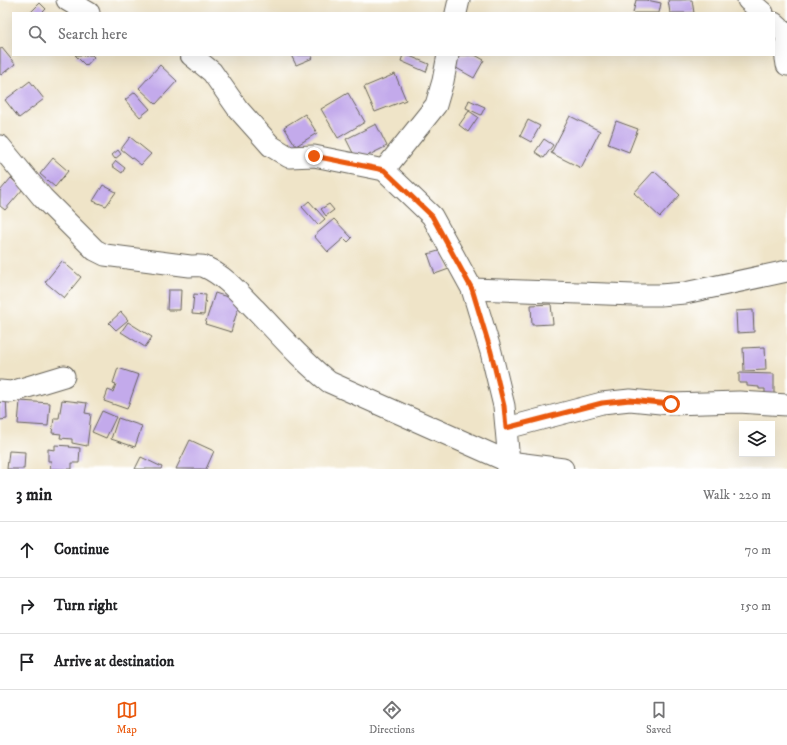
<!DOCTYPE html>
<html lang="en">
<head>
<meta charset="utf-8">
<style>
	body { margin:0; font-family:"IM FELL DW Pica",serif; background:#f2f2f2; color:#202124 }
	.controls { position:absolute; right:12px; bottom:12px; display:grid; overflow:hidden; border-radius:0px; box-shadow:0 4px 16px #0002 }
	.controls button { width:36px; height:36px; display:grid; place-items:center; padding:0; border:0; border-bottom:1px solid #e0e0e0; background:#fff; color:#202124; font:20px sans-serif }
	.stop { position:absolute; width:12px; height:12px; margin:-9px; border:3px solid #ea580c; border-radius:50%; background:#fff }
	.stop.end { background:#ea580c; border-color:#fff; box-shadow:0 1px 4px #0008 }
	.list { margin:0; padding:0; list-style:none }
	h2 { display:flex; justify-content:space-between; align-items:center; height:52px; margin:0; padding:0 16px; font-size:17px }
	h2 small { font-size:13px; font-weight:400; color:#757577 }
	.list li { display:grid; grid-template-columns:26px 1fr auto; gap:12px; align-items:center; box-sizing:border-box; height:56px; padding:0 16px; border-top:1px solid #e0e0e0 }
	.list b { display:block; font-size:15px; white-space:nowrap }
	.list em { font-size:13px; font-style:normal; color:#757577 }
	.icon { flex:none; width:22px; height:22px; fill:none; stroke:currentColor; stroke-width:2; stroke-linecap:round; stroke-linejoin:round }
	.map { position:relative; flex:none; width:787px; height:469px; overflow:hidden }
	.search { position:absolute; background:#fff; box-shadow:0 4px 16px #0002; left:12px; right:12px; top:12px; height:44px; display:flex; align-items:center; gap:10px; box-sizing:border-box; padding:0 14px; border-radius:0px; color:#757577; font-size:15px }
	.sheet { height:220px; background:#fff }
	nav { display:flex; justify-content:space-around; align-items:center; box-sizing:border-box; height:56px; border-top:1px solid #e0e0e0; background:#fff; font-size:11px; color:#757577 }
	nav a { display:grid; justify-items:center; gap:2px }
	nav .on { color:#ea580c }
	.map>svg:first-child { display:block }
	.building { fill:#c3aaeb }
	.lines { fill:none; stroke-linecap:round; stroke-linejoin:round }
	.minor-casing { stroke:#666258; stroke-width:23 }
	.minor { stroke:#fff; stroke-width:21 }
	.route { stroke:#ea580c; stroke-width:5 }
</style>
</head>
<body>
<div class="map">
<svg width="787" height="469" viewBox="0 0 787 469">
	<rect width="100%" height="100%" fill="#fff"/>
	<filter id="ink" filterUnits="userSpaceOnUse"><feTurbulence type="fractalNoise" baseFrequency=".025" numOctaves="2"/><feDisplacementMap in="SourceGraphic" scale="8" xChannelSelector="R" yChannelSelector="G"/><feConvolveMatrix kernelMatrix="1 2 1 2 8 2 1 2 1" color-interpolation-filters="sRGB"/></filter>
	<filter id="wash" filterUnits="userSpaceOnUse"><feTurbulence type="fractalNoise" baseFrequency=".012" numOctaves="4" result="noise"/><feDisplacementMap in="SourceGraphic" scale="16" xChannelSelector="R" yChannelSelector="G"/><feGaussianBlur stdDeviation="0.9" result="paint"/><feColorMatrix in="noise" values="0 0 0 0 0 0 0 0 0 0 0 0 0 0 0 0 0 1.4 0 .05"/><feComposite in="paint" operator="in"/></filter>
	<g filter="url(#wash)">
		<rect width="100%" height="100%" fill="#efe4c8"/>
		<g id="blocks">
			<g class="building">
				<path d="M 636,0 L 647,0 L 661,3 L 659,13 L 633,13 Z"/>
				<path d="M 668,0 L 692,0 L 694,13 L 670,13 Z"/>
				<path d="M 40,3 L 46,9 L 42,13 L 30,13 Z"/>
				<path d="M 2,48 L 15,64 L 1,75 L 0,74 L 0,49 Z"/>
				<path d="M 75,55 L 92,55 L 94,57 L 86,66 Z"/>
				<path d="M 291,55 L 311,55 L 313,58 L 296,65 Z"/>
				<path d="M 403,55 L 407,55 L 429,64 L 426,72 L 401,61 Z"/>
				<path d="M 451,55 L 475,55 L 484,60 L 474,78 L 451,65 Z"/>
				<path d="M 160,65 L 177,81 L 156,104 L 139,88 Z"/>
				<path d="M 395,74 L 406,100 L 375,112 L 364,87 Z"/>
				<path d="M 30,81 L 44,99 L 19,118 L 5,100 Z"/>
				<path d="M 135,92 L 150,109 L 140,117 L 125,100 Z"/>
				<path d="M 348,93 L 365,122 L 338,138 L 321,109 Z"/>
				<path d="M 469,100 L 485,107 L 481,115 L 466,108 Z"/>
				<path d="M 469,111 L 478,117 L 468,132 L 459,125 Z"/>
				<path d="M 305,114 L 317,133 L 296,146 L 284,127 Z"/>
				<path d="M 570,116 L 600,131 L 581,168 L 551,153 Z"/>
				<path d="M 528,120 L 540,126 L 531,142 L 520,136 Z"/>
				<path d="M 616,121 L 638,129 L 629,152 L 608,144 Z"/>
				<path d="M 376,124 L 387,146 L 357,161 L 346,139 Z"/>
				<path d="M 130,137 L 151,154 L 141,165 L 121,149 Z"/>
				<path d="M 544,139 L 553,145 L 544,158 L 535,152 Z"/>
				<path d="M 118,150 L 121,154 L 115,159 L 112,155 Z"/>
				<path d="M 53,158 L 68,171 L 55,187 L 40,174 Z"/>
				<path d="M 116,161 L 125,168 L 122,173 L 112,166 Z"/>
				<path d="M 654,171 L 680,195 L 660,217 L 634,193 Z"/>
				<path d="M 11,178 L 23,189 L 5,210 L 0,206 L 0,191 Z"/>
				<path d="M 103,185 L 116,192 L 106,206 L 93,201 Z"/>
				<path d="M 309,201 L 325,219 L 318,225 L 302,207 Z"/>
				<path d="M 329,204 L 334,210 L 326,216 L 321,209 Z"/>
				<path d="M 334,219 L 352,238 L 348,242 L 344,238 L 328,252 L 314,236 Z"/>
				<path d="M 442,250 L 449,269 L 435,274 L 428,254 Z"/>
				<path d="M 62,261 L 81,277 L 64,298 L 45,282 Z"/>
				<path d="M 168,290 L 181,290 L 180,310 L 167,310 Z"/>
				<path d="M 215,293 L 240,301 L 231,332 L 205,324 Z"/>
				<path d="M 194,294 L 206,295 L 204,315 L 192,314 Z"/>
				<path d="M 551,304 L 553,324 L 532,325 L 531,305 Z"/>
				<path d="M 753,310 L 754,332 L 737,333 L 736,311 Z"/>
				<path d="M 121,312 L 128,320 L 116,330 L 109,323 Z"/>
				<path d="M 128,322 L 152,337 L 145,347 L 121,332 Z"/>
				<path d="M 765,347 L 766,370 L 744,371 L 743,348 Z"/>
				<path d="M 118,368 L 139,375 L 127,409 L 104,401 L 108,390 L 113,392 L 116,384 L 113,383 Z"/>
				<path d="M 739,373 L 774,374 L 774,398 L 765,395 L 765,389 L 759,389 L 759,387 L 747,386 L 747,383 L 739,383 Z"/>
				<path d="M 0,396 L 6,396 L 7,419 L 0,420 Z"/>
				<path d="M 62,400 L 87,403 L 85,413 L 91,414 L 87,446 L 72,443 L 72,439 L 60,438 L 61,434 L 52,433 L 54,418 L 59,418 Z"/>
				<path d="M 20,401 L 50,403 L 48,426 L 18,424 Z"/>
				<path d="M 102,411 L 116,417 L 106,438 L 92,432 Z"/>
				<path d="M 118,418 L 142,426 L 135,447 L 111,439 Z"/>
				<path d="M 190,440 L 214,451 L 206,469 L 176,469 Z"/>
				<path d="M 55,445 L 70,446 L 69,447 L 80,448 L 79,463 L 72,463 L 72,469 L 50,469 L 51,461 L 48,461 L 48,449 L 55,450 Z"/>
				<path d="M 9,451 L 25,452 L 24,469 L 7,469 Z"/>
				<path d="M 141,457 L 162,467 L 161,469 L 135,469 Z"/>
			</g>
		</g>
	</g>
	<g filter="url(#ink)">
		<use href="#blocks" fill-opacity="0" stroke="#666258" stroke-width="1"/>
		<g class="lines">
			<g class="minor-casing">
				<g id="minor">
					<path d="M 67,0 L 89,13"/>
					<path d="M 748,0 L 763,13"/>
					<path d="M 456,13 L 459,0"/>
					<path d="M 774,23 L 787,35"/>
					<path d="M 787,40 C 783,48 786,57 787,65"/>
					<path d="M 191,55 L 212,72 L 238,109 L 271,146 L 289,157 L 314,156 L 384,170 L 432,216 L 472,289 L 491,352 L 504,406 L 509,462 L 508,469"/>
					<path d="M 0,146 L 43,198 L 95,250 L 105,255 L 190,266 C 195,266 201,265 205,267 C 225,276 240,294 255,309 C 279,334 302,361 329,382 L 509,462 L 563,469"/>
					<path d="M 384,170 L 436,105 L 443,81 L 448,55"/>
					<path d="M 472,289 L 634,295 L 660,295 L 685,293 L 787,271"/>
					<path d="M 0,391 L 11,392 L 64,376"/>
					<path d="M 507,428 L 602,403 L 630,400 L 671,404 L 739,402 L 787,405"/>
				</g>
			</g>
			<use href="#minor" class="minor"/>
		</g>
	</g>
	<g class="lines" filter="url(#ink)">
		<path class="route" d="M 314,156 L 384,170 L 432,216 L 472,289 L 491,352 L 504,406 L 506,428 L 602,403 L 630,400 L 671,404"/>
	</g>
</svg>
<div class="controls">
<button><svg class="icon" aria-label="layers" viewBox="0 0 24 24"><path d="M12 4l9 5-9 5-9-5zM3 14l9 5 9-5"/></svg></button>
</div>
<div class="stop" style="left:671px;top:404px"></div>
<div class="stop end" style="left:314px;top:156px"></div>
<div class="search"><svg class="icon" aria-label="search" viewBox="0 0 24 24"><circle cx="10" cy="10" r="6"/><path d="M15 15l6 6"/></svg>Search here</div>
</div>
<section class="sheet">
<h2>3 min<small>Walk · 220 m</small></h2>
<ul class="list">
<li><svg class="icon" aria-label="ahead" viewBox="0 0 24 24"><path d="M12 20V5M6 11l6-6 6 6"/></svg><div><b>Continue</b></div><em>70 m</em></li>
<li><svg class="icon" aria-label="right" viewBox="0 0 24 24"><path d="M7 20v-9h11M14 6l5 5-5 5"/></svg><div><b>Turn right</b></div><em>150 m</em></li>
<li><svg class="icon" aria-label="arrive" viewBox="0 0 24 24"><path d="M6 21V4h12l-3 4 3 4H6"/></svg><div><b>Arrive at destination</b></div></li>
</ul>
</section>
<nav>
<a class="on"><svg class="icon" aria-label="map" viewBox="0 0 24 24"><path d="M3 6l6-2 6 2 6-2v14l-6 2-6-2-6 2zM9 4v14M15 6v14"/></svg>Map</a>
<a><svg class="icon" aria-label="directions" viewBox="0 0 24 24"><path d="M12 3l9 9-9 9-9-9zM9 14v-3h6M13 9l2 2-2 2"/></svg>Directions</a>
<a><svg class="icon" aria-label="saved" viewBox="0 0 24 24"><path d="M7 4h10v16l-5-4-5 4z"/></svg>Saved</a>
</nav>
</body>
</html>
